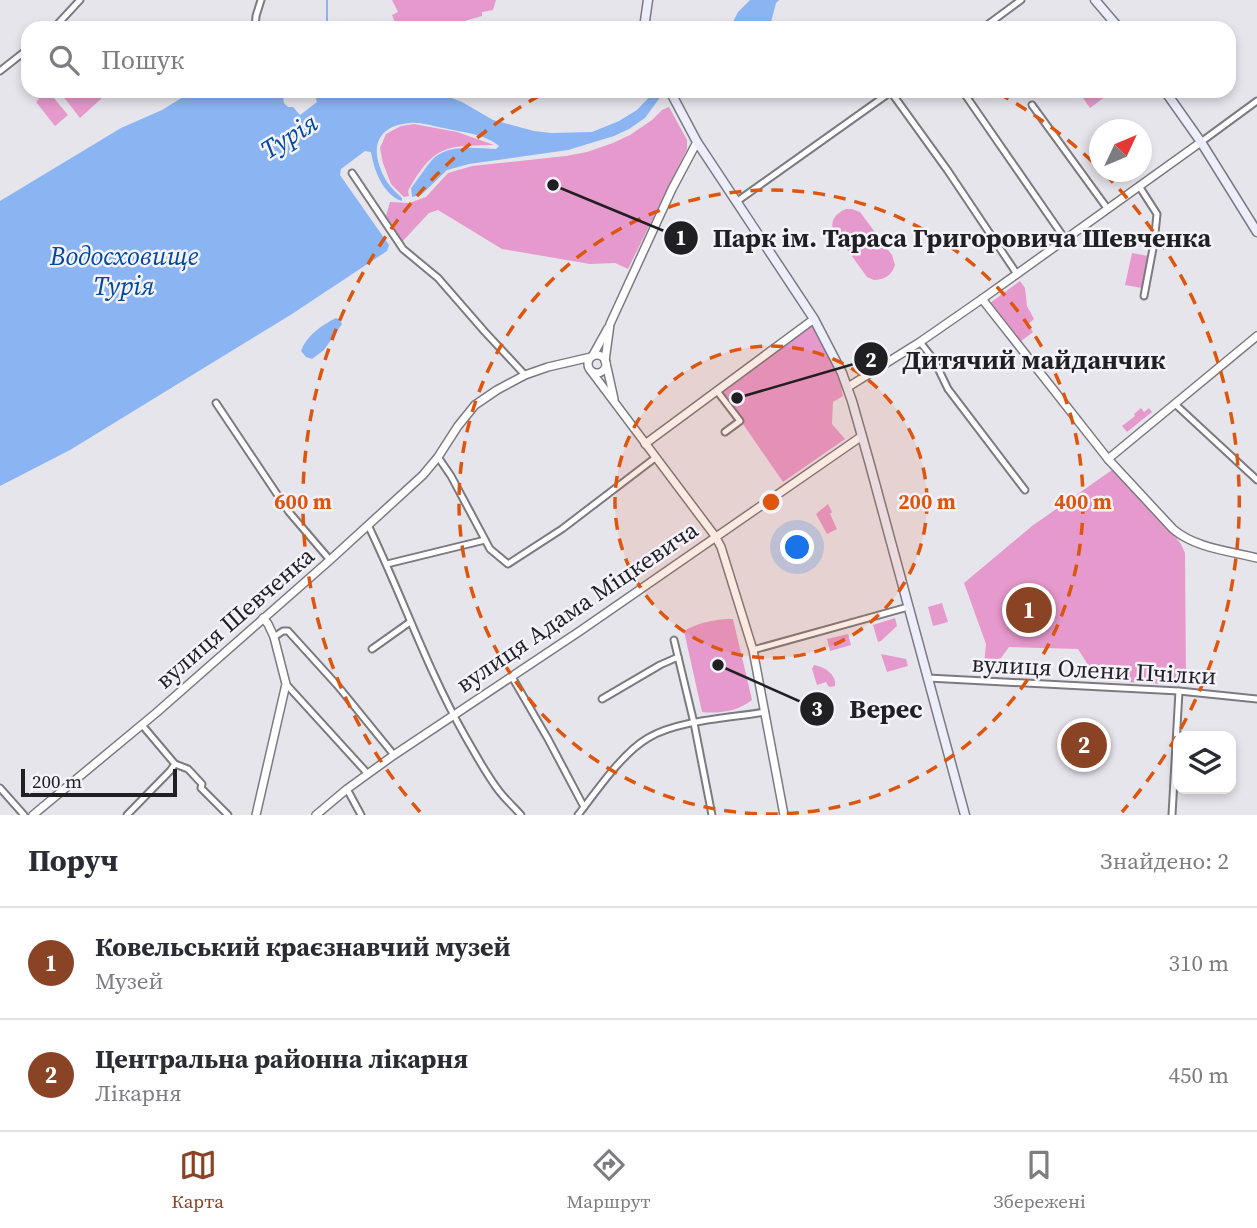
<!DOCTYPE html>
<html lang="uk">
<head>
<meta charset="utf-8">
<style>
	body { margin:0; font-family:"Source Serif 4",serif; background:#f2f2f3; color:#2b2b33 }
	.controls { position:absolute; right:21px; bottom:21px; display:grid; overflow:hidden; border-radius:14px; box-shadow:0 4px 10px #0003 }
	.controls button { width:63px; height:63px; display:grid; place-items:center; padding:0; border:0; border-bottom:2px solid #e1e1e2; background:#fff; color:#2b2b33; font:35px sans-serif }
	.compass { position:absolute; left:1089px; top:119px; width:63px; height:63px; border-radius:50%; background:#fff; box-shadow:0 4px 10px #0003; rotate:46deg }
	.scale { position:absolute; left:21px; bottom:18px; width:156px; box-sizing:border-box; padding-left:7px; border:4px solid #201f22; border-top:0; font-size:19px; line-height:24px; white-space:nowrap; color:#201f22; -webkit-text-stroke:5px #f4f2fa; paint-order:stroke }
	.you { position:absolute; left:798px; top:548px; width:24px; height:24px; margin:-18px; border:5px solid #fff; border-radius:50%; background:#1a73e8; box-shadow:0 0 0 10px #1a73e833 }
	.badge { display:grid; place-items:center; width:46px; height:46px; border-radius:50%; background:#8b4325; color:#fff; font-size:23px; font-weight:700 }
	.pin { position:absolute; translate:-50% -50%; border:4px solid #fff; box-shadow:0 2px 7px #0006 }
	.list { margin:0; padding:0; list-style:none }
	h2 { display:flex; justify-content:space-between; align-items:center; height:91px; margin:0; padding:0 28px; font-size:30px }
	h2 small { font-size:23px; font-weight:400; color:#7c7c81 }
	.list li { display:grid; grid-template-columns:46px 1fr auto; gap:21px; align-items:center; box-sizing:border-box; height:112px; padding:0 28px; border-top:2px solid #e1e1e2 }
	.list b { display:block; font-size:26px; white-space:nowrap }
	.list p { margin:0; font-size:23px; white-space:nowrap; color:#7c7c81 }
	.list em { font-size:23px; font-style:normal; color:#7c7c81 }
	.icon { flex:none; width:38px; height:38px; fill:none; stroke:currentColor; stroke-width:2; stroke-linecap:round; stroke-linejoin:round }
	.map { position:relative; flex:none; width:1257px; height:815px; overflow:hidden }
	.search { position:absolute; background:#fff; box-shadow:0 4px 10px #0003; left:21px; right:21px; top:21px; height:77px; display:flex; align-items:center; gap:18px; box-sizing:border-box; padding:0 24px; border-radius:21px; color:#7c7c81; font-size:26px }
	.sheet { height:315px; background:#fff }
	nav { display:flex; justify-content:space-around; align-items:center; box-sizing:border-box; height:98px; border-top:2px solid #e1e1e2; background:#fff; font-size:19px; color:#7c7c81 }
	nav a { display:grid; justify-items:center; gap:4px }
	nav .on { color:#8b4325 }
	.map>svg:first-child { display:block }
	.green { fill:#e699cc }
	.water { fill:#8ab4f2 }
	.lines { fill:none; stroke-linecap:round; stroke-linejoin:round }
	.stream { stroke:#8ab4f2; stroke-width:2 }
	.minor-casing { stroke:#7c7a80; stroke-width:9 }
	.tertiary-casing { stroke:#7c7a80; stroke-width:10 }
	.secondary-casing { stroke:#7c7a80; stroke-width:11 }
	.minor { stroke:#fff; stroke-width:5 }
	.tertiary { stroke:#fff; stroke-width:7 }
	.secondary { stroke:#eceefc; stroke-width:8 }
	.ring { fill:none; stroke:#de560d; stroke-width:3.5; stroke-dasharray:12 9 }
	.labels { text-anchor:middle; stroke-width:5; stroke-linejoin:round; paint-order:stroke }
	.street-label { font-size:24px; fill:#201f22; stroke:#f4f2fa }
	.water-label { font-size:26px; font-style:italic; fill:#0049a0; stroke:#f4f2fa }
	.centre { fill:#de560d; stroke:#f4f2fa; stroke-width:3.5 }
	.ring-label { font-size:21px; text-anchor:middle; font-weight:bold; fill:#de560d; stroke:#f4f2fa; stroke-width:5; stroke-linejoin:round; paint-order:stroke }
	.leader { fill:none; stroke:#201f22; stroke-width:2.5 }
	.callout-dot { fill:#201f22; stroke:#f4f2fa; stroke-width:2.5 }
	.mark-label { font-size:21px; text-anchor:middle; font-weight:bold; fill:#fff }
	.callout-label { font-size:26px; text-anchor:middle; font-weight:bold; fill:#201f22; stroke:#f4f2fa; stroke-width:5; stroke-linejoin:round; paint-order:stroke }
</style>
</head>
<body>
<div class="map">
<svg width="1257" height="815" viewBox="0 0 1257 815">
	<rect width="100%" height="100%" fill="#e7e5ec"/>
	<g class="green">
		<path d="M 392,0 L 496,0 L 493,10 L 482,12 L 482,16 L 440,28 L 397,28 L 392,15 L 398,12 Z"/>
		<path d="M 33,91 L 48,91 L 68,115 L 55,126 L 36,102 L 39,99 Z"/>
		<path d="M 59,91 L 97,91 L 102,98 L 80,118 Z"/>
		<path d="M 1093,91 L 1109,91 L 1110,93 L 1090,108 L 1083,98 Z"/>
		<path d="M 669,107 L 687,140 L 687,149 L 628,269 L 615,263 L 590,264 L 502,249 L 438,210 L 429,213 L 402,242 L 386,216 L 390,202 L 409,203 L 426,197 L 448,173 L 472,166 L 566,156 L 587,152 L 613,143 L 630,135 L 652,120 L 662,110 Z"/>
		<path d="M 414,124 L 457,132 L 494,145 C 445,146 434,145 408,191 L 409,196 L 404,197 L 391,184 L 383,163 L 380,148 L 386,134 L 401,126 Z"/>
		<path d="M 846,209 L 852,209 L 860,212 L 892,255 L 895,265 C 892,275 884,280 874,280 L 867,277 L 833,230 C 830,219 837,213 846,209 Z"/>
		<path d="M 1132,253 L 1148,256 L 1142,288 L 1125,285 Z"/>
		<path d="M 1020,281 L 1025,288 L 1027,306 L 1034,319 L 1028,324 L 1033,332 L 1020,342 L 990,303 Z"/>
		<path d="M 812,324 L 839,377 L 843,396 L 833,402 L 832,424 L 845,439 L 783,482 L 721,392 Z"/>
		<path d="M 1141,408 L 1144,412 L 1149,408 L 1152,412 L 1127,432 L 1122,426 L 1135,416 L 1134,414 Z"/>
		<path d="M 1112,470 L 1173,534 L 1181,544 L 1185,553 L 1186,685 L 1105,681 L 1105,670 L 1090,668 L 1078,649 L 1009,647 L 1001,658 L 984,663 L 986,644 L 964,583 L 1032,526 Z"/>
		<path d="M 828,504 L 832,512 L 830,514 L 837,529 L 827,534 L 816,514 Z"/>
		<path d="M 942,603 L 948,622 L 933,626 L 928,607 Z"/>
		<path d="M 895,618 L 897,626 L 881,641 L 878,642 L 873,625 Z"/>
		<path d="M 727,619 L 733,619 L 752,700 C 738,711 719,714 702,712 L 684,631 C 697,623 712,620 727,619 Z"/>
		<path d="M 848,634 L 851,645 L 830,651 L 827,639 Z"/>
		<path d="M 881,654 L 906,659 L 908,666 L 887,672 Z"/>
		<path d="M 814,665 C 825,667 837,675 835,686 L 829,687 L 826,682 L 817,685 L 812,669 Z"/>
	</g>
	<g class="water">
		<path d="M 750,0 L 779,0 L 776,3 L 770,26 L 767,28 L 730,28 L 738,12 Z"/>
		<path d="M 193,91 L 282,91 L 284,103 L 288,107 L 293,107 L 300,115 L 317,102 L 314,93 L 318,91 L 434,91 L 462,102 L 493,120 L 534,131 L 551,133 L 592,132 L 619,121 L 637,110 L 655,91 L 669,91 L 661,96 L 645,118 L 629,129 L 614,136 L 568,150 L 469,164 L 447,170 L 421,195 L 412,197 L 411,188 C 418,180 427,164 435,157 C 451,144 477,148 496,149 L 499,146 C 487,135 463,132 448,129 C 436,127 422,122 410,123 C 372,126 370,154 387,182 C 391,188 397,193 402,198 L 402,201 C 383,195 374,170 371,152 L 365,151 L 341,169 L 340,175 L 389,245 L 387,251 L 292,314 L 70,450 L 0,486 L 0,201 L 121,128 L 162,110 Z"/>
		<path d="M 336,318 L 340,320 L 342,324 L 324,350 L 312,359 L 306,357 L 301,351 C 306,336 322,325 336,318 Z"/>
	</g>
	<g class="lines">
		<path class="stream" d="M 327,0 L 327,28"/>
		<g class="minor-casing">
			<g id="minor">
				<path d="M 54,28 L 80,0"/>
				<path d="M 255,28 L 256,16 L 261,0"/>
				<path d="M 983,28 L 1021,0"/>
				<path d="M 0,71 L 28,49"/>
				<path d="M 891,92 L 948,171 L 1017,274"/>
				<path d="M 966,96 L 1065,239"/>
				<path d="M 1032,105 L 1107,208"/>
				<path d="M 1201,142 L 1257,101"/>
				<path d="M 352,173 L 403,249 L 438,278 L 485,332 L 525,375"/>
				<path d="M 1139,186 L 1157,214 L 1154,243 L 1144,296"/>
				<path d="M 736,202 L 892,91"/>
				<path d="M 920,342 L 934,360 L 948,389 L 1025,490"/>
				<path d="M 717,391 L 740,421 L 725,432"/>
				<path d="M 216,403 L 289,512 L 330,560"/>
				<path d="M 1175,404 L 1257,480"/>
				<path d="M 438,457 L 451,476 L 490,549 L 508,564 L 562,529 L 655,458"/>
				<path d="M 368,525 C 402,595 427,669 465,736 C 476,755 486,774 499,791 C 506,800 514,807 521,815"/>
				<path d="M 387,564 L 485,540"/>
				<path d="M 274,637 L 283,631 L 288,631 L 337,685 L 394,755"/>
				<path d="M 674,640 L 694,723 L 712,815"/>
				<path d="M 372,649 L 410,622"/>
				<path d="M 753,650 L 908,607"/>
				<path d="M 512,677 L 548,739 L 584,807"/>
				<path d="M 928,678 L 1179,691 L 1257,699"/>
				<path d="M 286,684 L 368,774"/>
				<path d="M 602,699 L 660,665 L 678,657"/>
				<path d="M 142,725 L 175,764 L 188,769 L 202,784 L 201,788 L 228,815"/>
				<path d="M 0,788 L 24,815"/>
				<path d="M 347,789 L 361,815"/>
				<path d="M 127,815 L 170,771 L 175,764"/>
				<path d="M 578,815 C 596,792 622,753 648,738 C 678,720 730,718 765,712"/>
				<path d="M 1172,815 L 1179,691"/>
			</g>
		</g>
		<g class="tertiary-casing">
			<g id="tertiary">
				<path d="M 982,299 L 1108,459 L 1173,529 C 1195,548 1229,551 1257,558"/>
				<circle cx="597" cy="364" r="9"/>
				<path d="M 593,355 L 608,328"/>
				<path d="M 605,361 L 610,324 L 672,189 L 697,142"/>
				<path d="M 606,363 L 614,399"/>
				<path d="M 591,371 L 715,536 L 721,547 L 753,650 L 784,815"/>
				<path d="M 848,387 L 920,342 L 982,299 L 1201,142"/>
				<path d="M 645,444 L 814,319"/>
				<path d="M 1108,459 L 1257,336"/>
				<path d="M 33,815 L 156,713 L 330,560 L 423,475 L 438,457 L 458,426 L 475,405 L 497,390 L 525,375 L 548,367 L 591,357"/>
				<path d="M 256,815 L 286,684 L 274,637 L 268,624 L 263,618"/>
				<path d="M 316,815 L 347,789 L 394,755 L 580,631 L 862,436"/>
			</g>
		</g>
		<g class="secondary-casing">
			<g id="secondary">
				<path d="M 1095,0 L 1119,28"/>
				<path d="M 644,28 L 648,0"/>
				<path d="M 670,91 L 697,142 L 814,319 L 842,373 L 852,401 L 869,461 L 965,815"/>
				<path d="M 1165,91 L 1201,142 L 1257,232"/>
			</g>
		</g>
		<use href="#minor" class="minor"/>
		<use href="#tertiary" class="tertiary"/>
		<use href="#secondary" class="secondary"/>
	</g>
	<circle cx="771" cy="502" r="156" fill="#de560d" fill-opacity=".12"/>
	<g class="ring">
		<circle cx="771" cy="502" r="156"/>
		<circle cx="771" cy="502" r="312"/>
		<path d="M420 812A468 468 0 0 1 544 93M998 93A468 468 0 0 1 1099 168M1105 174A468 468 0 0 1 1122 812"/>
	</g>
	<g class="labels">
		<g class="street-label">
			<text transform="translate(577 607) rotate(-34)" y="8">вулиця Адама Міцкевича</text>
			<text transform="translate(235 618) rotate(-41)" y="8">вулиця Шевченка</text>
			<text transform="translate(1094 670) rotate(3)" y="8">вулиця Олени Пчілки</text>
		</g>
		<g class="water-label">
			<text transform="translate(289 136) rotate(-32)" y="9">Турія</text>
			<text x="124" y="265">Водосховище<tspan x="124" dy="30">Турія</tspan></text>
		</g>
	</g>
	<circle cx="771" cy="502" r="10" class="centre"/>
	<g class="ring-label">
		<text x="927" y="509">200 m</text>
		<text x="1083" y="509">400 m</text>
		<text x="303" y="509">600 m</text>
	</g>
	<path class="leader" d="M553 185L681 238M737 398L871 359M718 665L817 709"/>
	<g class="callout-dot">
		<circle cx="553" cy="185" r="7"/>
		<circle cx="737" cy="398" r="7"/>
		<circle cx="718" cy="665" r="7"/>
		<circle cx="681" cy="238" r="18"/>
		<circle cx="871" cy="359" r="18"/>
		<circle cx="817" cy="709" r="18"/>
	</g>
	<g class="mark-label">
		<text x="681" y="245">1</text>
		<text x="871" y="367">2</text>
		<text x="817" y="716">3</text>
	</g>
	<g class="callout-label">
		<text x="962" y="247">Парк ім. Тараса Григоровича Шевченка</text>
		<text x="1034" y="369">Дитячий майданчик</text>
		<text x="886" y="718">Верес</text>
	</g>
</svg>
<div class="controls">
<button><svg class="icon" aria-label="layers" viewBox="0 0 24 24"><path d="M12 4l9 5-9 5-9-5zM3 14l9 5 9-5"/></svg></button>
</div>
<svg class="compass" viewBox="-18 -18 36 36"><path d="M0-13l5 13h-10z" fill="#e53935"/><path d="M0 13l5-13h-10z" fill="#7c7c81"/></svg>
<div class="scale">200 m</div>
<div class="you"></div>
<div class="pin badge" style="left:1029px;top:610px">1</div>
<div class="pin badge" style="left:1084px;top:745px">2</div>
<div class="search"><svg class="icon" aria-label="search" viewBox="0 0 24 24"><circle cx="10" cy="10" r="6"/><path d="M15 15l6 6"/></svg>Пошук</div>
</div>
<section class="sheet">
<h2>Поруч<small>Знайдено: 2</small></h2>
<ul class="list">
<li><span class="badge">1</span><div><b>Ковельський краєзнавчий музей</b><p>Музей</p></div><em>310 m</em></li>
<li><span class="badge">2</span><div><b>Центральна районна лікарня</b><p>Лікарня</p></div><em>450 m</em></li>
</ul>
</section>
<nav>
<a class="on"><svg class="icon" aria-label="map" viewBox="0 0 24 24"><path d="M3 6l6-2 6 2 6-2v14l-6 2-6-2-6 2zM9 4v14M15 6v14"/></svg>Карта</a>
<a><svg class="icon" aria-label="directions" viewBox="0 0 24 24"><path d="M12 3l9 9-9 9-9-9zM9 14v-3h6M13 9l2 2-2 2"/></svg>Маршрут</a>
<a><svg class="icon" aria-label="saved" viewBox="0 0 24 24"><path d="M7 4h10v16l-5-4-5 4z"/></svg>Збережені</a>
</nav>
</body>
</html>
